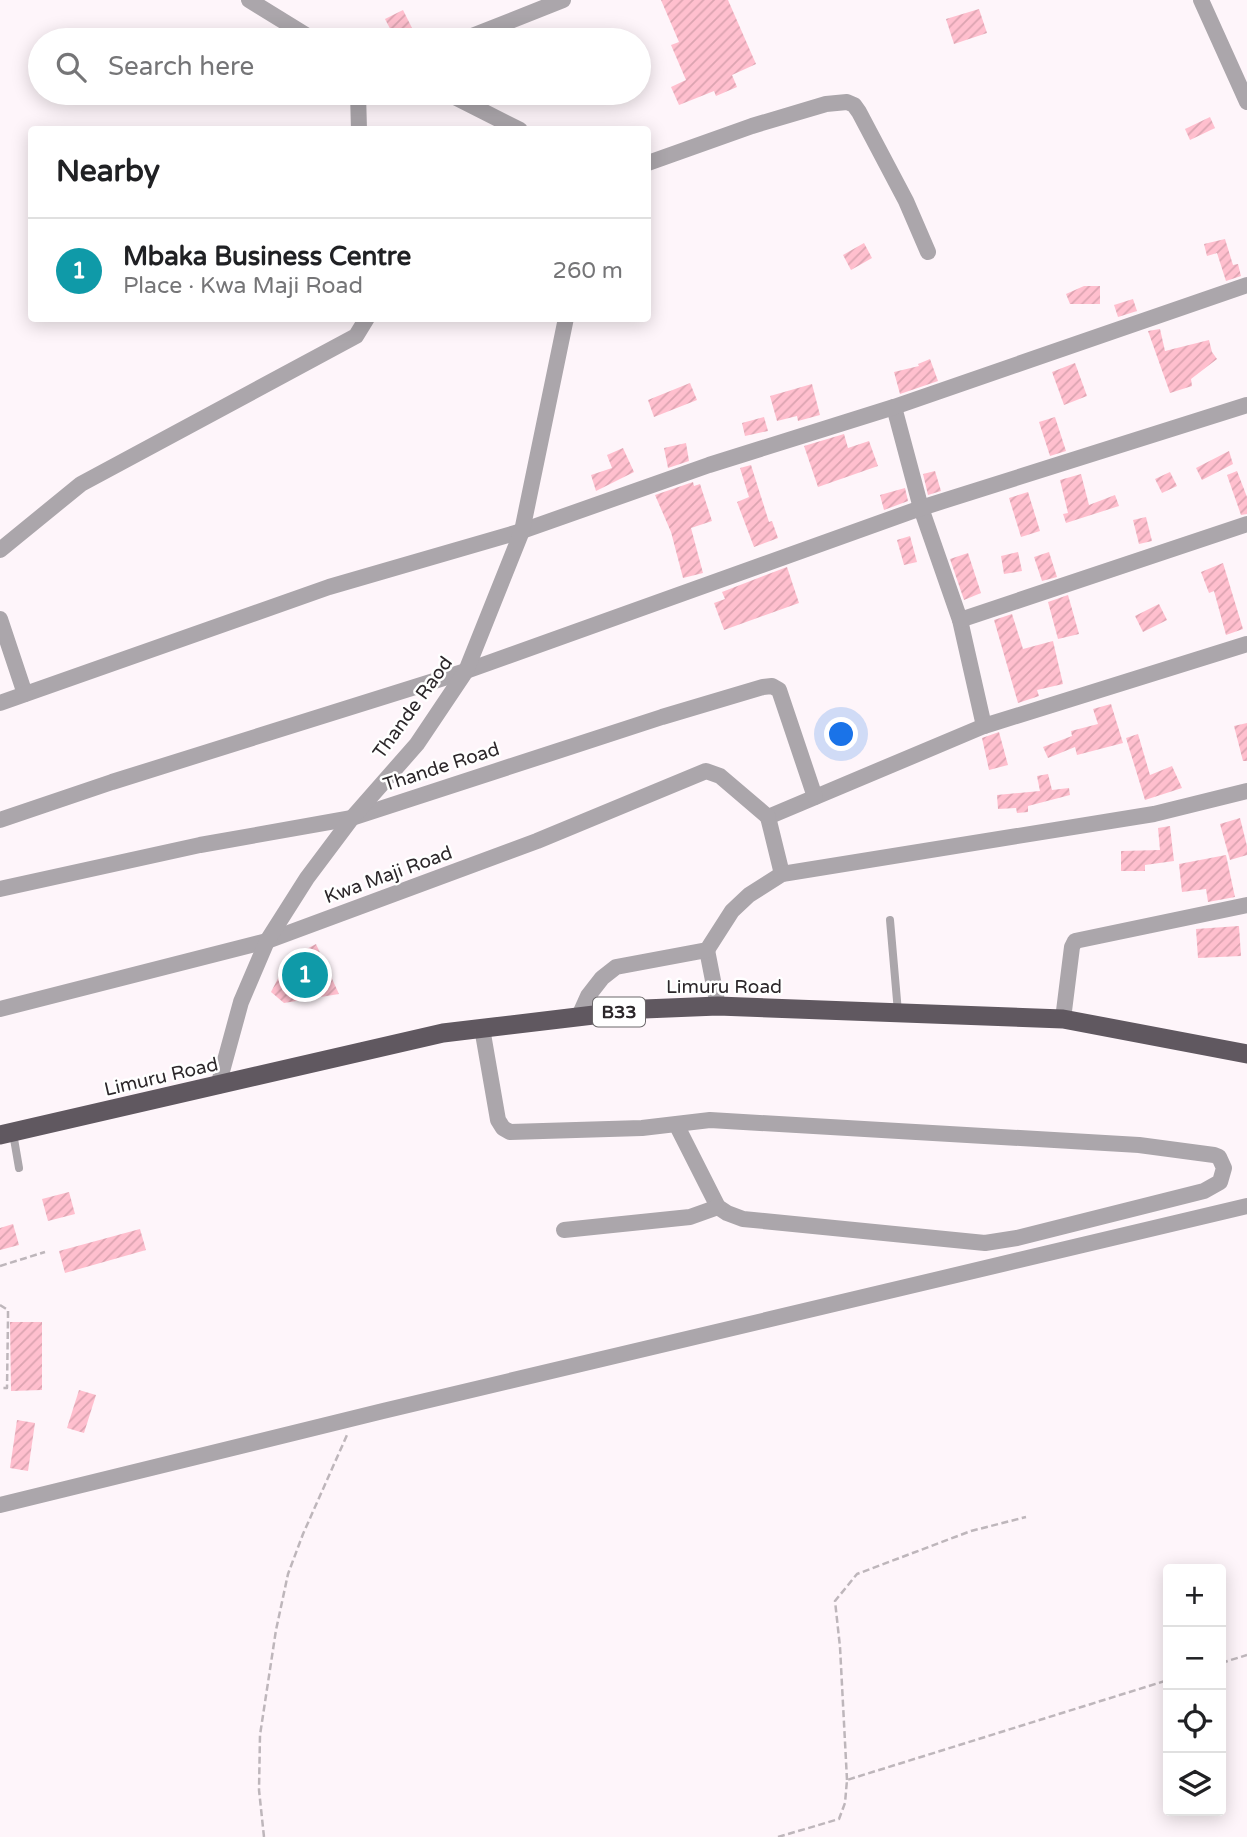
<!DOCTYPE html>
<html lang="en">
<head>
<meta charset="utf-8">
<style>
	body { margin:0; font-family:"Varela Round",sans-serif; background:#f2f2f2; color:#202124 }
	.controls { position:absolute; right:21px; bottom:21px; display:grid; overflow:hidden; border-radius:7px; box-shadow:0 4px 18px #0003 }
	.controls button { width:63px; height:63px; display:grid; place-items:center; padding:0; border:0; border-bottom:2px solid #e0e0e0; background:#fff; color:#202124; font:35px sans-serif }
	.you { position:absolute; left:842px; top:735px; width:24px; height:24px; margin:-18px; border:5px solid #fff; border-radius:50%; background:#1a73e8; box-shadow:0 0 0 10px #1a73e833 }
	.badge { display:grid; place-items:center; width:46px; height:46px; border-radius:50%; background:#1a73e8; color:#fff; font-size:23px; font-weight:700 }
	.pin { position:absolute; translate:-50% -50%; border:4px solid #fff; box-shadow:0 2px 7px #0006 }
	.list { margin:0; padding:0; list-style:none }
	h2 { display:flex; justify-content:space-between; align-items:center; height:91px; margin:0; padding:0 28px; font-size:30px }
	h2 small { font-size:23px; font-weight:400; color:#757577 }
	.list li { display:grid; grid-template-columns:46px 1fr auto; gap:21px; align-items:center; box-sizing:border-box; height:105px; padding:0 28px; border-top:2px solid #e0e0e0 }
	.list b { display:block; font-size:26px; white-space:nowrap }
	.list p { margin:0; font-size:23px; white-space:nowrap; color:#757577 }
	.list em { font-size:23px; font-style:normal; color:#757577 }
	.icon { flex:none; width:38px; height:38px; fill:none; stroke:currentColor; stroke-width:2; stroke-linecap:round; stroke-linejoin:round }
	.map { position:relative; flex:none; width:1247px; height:1837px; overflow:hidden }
	.search { position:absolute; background:#fff; box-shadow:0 4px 18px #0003; left:28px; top:28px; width:623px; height:77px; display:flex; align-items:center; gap:18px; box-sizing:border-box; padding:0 24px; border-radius:38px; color:#757577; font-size:26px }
	.panel { position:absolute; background:#fff; box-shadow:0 4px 18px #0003; left:28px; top:126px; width:623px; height:196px; border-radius:7px }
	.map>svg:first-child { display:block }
	.building { fill:url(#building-hatch) }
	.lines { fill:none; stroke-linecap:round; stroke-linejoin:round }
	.path { stroke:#beb6bb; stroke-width:2.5; stroke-dasharray:7 3.5; stroke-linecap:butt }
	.service { stroke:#aba6ab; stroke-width:8 }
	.minor { stroke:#aba6ab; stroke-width:16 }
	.trunk { stroke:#605860; stroke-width:19 }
	.labels { text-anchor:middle; stroke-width:5; stroke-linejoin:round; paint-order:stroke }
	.shield { fill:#fff; stroke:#6b686a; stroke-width:2 }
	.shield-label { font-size:18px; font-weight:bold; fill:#2c272a }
	.street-label { font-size:19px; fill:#2c272a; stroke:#fff }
</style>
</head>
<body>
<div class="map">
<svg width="1247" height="1837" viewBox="0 0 1247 1837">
	<defs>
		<pattern id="building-hatch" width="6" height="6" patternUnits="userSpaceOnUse" patternTransform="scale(1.75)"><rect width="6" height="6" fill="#ffbfce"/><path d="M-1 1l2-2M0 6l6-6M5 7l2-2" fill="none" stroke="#dba4b1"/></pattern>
	</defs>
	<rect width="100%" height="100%" fill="#fef5fa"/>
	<g class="building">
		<path d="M 661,0 L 728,0 L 756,64 L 732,75 L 737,87 L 716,96 L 714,91 L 679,105 L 671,87 L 686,80 L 671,45 L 679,42 Z"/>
		<path d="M 979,9 L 987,33 L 954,44 L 946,19 Z"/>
		<path d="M 403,10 L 418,40 L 396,40 L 385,19 Z"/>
		<path d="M 1210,117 L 1215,128 L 1190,140 L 1185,129 Z"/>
		<path d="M 1225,239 L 1233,265 L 1238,264 L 1241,276 L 1226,281 L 1217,253 L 1207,256 L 1204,244 Z"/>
		<path d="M 864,243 L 872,258 L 851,270 L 843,255 Z"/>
		<path d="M 1084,286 L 1100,286 L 1100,304 L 1070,304 L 1066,294 Z"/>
		<path d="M 1133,299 L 1137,311 L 1118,317 L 1114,305 Z"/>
		<path d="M 1160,329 L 1165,351 L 1209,340 L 1212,352 L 1217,359 L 1191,379 L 1192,386 L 1170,393 L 1148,331 Z"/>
		<path d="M 930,359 L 938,381 L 900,394 L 894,372 L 919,366 L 918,364 Z"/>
		<path d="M 1075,363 L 1087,396 L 1064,405 L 1052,372 Z"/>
		<path d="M 690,383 L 697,400 L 654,417 L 648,400 Z"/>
		<path d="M 812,384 L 820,415 L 798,421 L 797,416 L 777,421 L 770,396 Z"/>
		<path d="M 764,417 L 768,431 L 745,436 L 742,423 Z"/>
		<path d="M 1055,417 L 1066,451 L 1050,456 L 1039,422 Z"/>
		<path d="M 844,434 L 848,448 L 869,441 L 878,466 L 818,487 L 804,446 Z"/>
		<path d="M 686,443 L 689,461 L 668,468 L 664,448 Z"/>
		<path d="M 623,448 L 634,472 L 596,491 L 591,475 L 612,468 L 607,455 Z"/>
		<path d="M 1229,451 L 1233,464 L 1202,480 L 1196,468 Z"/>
		<path d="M 751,465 L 769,522 L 772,521 L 778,538 L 754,547 L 737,502 L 749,497 L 740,468 Z"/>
		<path d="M 935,471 L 941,491 L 928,495 L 923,474 Z"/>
		<path d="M 1237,471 L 1247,497 L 1247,514 L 1241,515 L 1227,475 Z"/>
		<path d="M 1170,472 L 1177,486 L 1162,493 L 1155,479 Z"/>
		<path d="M 1081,474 L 1089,505 L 1115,495 L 1119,506 L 1066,523 L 1063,514 L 1068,513 L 1060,480 Z"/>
		<path d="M 693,482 L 694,486 L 700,484 L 712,521 L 691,528 L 703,573 L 683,578 L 671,532 L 655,495 Z"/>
		<path d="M 905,488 L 908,501 L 884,510 L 880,495 Z"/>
		<path d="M 1028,492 L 1040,531 L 1021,537 L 1009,498 Z"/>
		<path d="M 1146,517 L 1152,541 L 1139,544 L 1133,520 Z"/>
		<path d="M 910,536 L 917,562 L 904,565 L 897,540 Z"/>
		<path d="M 1018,552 L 1022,571 L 1004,574 L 1001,556 Z"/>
		<path d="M 1049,552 L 1057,577 L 1042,581 L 1034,557 Z"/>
		<path d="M 968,553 L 981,593 L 964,600 L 950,559 Z"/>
		<path d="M 1223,563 L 1243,629 L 1226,635 L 1214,591 L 1209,593 L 1201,572 Z"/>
		<path d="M 787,567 L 799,603 L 724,630 L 714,603 L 725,599 L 722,592 Z"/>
		<path d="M 1068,595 L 1079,634 L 1058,639 L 1048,602 Z"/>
		<path d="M 1159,604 L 1167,620 L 1143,632 L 1135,616 Z"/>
		<path d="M 1012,614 L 1023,649 L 1053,641 L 1063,684 L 1037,690 L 1039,696 L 1018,703 L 994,620 Z"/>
		<path d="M 1111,704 L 1123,743 L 1077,755 L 1075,747 L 1048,758 L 1043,747 L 1072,736 L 1071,731 L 1098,724 L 1093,709 Z"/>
		<path d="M 1247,723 L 1247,761 L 1243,761 L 1234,726 Z"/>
		<path d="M 999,732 L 1008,765 L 989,770 L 982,738 Z"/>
		<path d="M 1138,734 L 1150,775 L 1172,766 L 1182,788 L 1145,800 L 1126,738 Z"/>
		<path d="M 1048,774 L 1052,790 L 1069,788 L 1070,795 L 1028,806 L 1028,812 L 1017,813 L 1016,808 L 998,809 L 997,795 L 1040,791 L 1037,776 Z"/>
		<path d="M 1240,818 L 1247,846 L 1247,855 L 1230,860 L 1220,824 Z"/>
		<path d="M 1170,826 L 1174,861 L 1145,865 L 1145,871 L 1121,871 L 1121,851 L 1160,850 L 1158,828 Z"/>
		<path d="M 1226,855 L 1235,897 L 1208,902 L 1206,889 L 1182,892 L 1179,864 Z"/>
		<path d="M 1239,926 L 1241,956 L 1198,958 L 1196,929 Z"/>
		<path d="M 316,944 L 339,994 L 284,1003 L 271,992 L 288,959 Z"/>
		<path d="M 69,1192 L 75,1214 L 48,1221 L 42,1199 Z"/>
		<path d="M 13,1224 L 19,1245 L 0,1250 L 0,1228 Z"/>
		<path d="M 140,1229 L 146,1250 L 65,1273 L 59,1251 Z"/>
		<path d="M 10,1322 L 42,1322 L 42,1390 L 11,1391 Z"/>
		<path d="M 79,1390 L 96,1395 L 84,1433 L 67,1428 Z"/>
		<path d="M 17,1420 L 35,1423 L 28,1471 L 10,1468 Z"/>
	</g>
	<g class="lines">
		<g class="path">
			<path d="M 0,1266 L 45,1252"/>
			<path d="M 0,1305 L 8,1310 L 8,1319 L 7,1388 L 0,1388"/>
			<path d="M 1221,1663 L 1247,1655"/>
			<path d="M 847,1780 L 840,1647 L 835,1601 L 857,1574 L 971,1531 L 1026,1517"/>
			<path d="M 264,1837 L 259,1790 L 260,1735 L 276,1630 L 288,1574 L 303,1534 L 347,1435"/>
			<path d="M 778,1837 L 839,1819 L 845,1803 L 847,1780 L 1168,1680"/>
		</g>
		<g class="service">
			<path d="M 890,920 L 898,1012"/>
			<path d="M 13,1133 L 19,1168"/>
		</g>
		<g class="minor">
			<path d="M 249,0 L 314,40"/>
			<path d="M 1201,0 L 1247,102"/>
			<path d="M 462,40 L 563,0"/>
			<path d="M 358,93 L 359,130"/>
			<path d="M 447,93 L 520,130"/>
			<path d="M 648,163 L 752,126 L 826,104 L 847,102 L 854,105 L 859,112 L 906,201 L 928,252"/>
			<path d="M 894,407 L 921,508 L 960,620 L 984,726"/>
			<path d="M 0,550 L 81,484 L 356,336 L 367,318"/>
			<path d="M 0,619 L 25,694"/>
			<path d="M 960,620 L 1247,524"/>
			<path d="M 0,703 L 329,587 L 522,531 L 709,465 L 894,407 L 1247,285"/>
			<path d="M 768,817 L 984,726 L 1247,644"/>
			<path d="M 768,817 L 782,874"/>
			<path d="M 0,820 L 112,782 L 466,671 L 921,508 L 1247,405"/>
			<path d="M 0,889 L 200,845 L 352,818 L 662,717 L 763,687 L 772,686 L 779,690 L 815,797"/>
			<path d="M 707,950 L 718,1006"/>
			<path d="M 0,1009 L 267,941 L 537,841 L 706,771 L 720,776 L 768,817"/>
			<path d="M 579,1016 L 588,996 L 602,978 L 616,967 L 707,950 L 732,911 L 749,895 L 782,874 L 1154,814 L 1247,791"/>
			<path d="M 1063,1019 L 1072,947 L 1075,941 L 1247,905"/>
			<path d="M 482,1028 L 498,1120 L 503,1128 L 510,1132 L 642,1128 L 676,1124 L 718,1207 L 727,1213 L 743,1219 L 985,1243 L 1017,1238 L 1204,1191 L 1220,1182 L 1224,1168 L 1219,1157 L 1214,1155 L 1139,1145 L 710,1120 L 676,1124"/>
			<path d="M 218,1086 L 241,1002 L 267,941 L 307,878 L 352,818 L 417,744 L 466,671 L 522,531 L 566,318"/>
			<path d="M 564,1230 L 690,1217 L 718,1207"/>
			<path d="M 0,1505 L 383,1411 L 1247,1206"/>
		</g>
		<path class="trunk" d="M 0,1135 L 443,1033 L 644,1009 L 718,1006 L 1063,1019 L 1247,1054"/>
	</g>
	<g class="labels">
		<rect class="shield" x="593" y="997.5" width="52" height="29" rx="5"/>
		<g class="shield-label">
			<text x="619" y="1018">B33</text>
		</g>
		<g class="street-label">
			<text transform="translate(412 707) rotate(-54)" y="7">Thande Raod</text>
			<text transform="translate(441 766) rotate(-18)" y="7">Thande Road</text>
			<text transform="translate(388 874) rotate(-20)" y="7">Kwa Maji Road</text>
			<text x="724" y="993">Limuru Road</text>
			<text transform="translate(161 1076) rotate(-13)" y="7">Limuru Road</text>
		</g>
	</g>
</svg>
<div class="controls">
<button>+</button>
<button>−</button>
<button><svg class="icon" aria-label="locate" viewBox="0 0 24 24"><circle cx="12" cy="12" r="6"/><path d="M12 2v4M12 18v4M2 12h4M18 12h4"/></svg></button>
<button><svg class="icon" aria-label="layers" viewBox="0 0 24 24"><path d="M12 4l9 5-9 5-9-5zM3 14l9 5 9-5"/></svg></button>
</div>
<div class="you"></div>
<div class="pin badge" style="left:305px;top:975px;background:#0f9aa8">1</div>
<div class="search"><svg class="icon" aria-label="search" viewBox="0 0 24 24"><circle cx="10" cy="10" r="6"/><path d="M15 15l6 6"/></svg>Search here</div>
<section class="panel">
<h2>Nearby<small></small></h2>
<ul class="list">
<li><span class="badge" style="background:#0f9aa8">1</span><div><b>Mbaka Business Centre</b><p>Place · Kwa Maji Road</p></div><em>260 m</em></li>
</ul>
</section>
</div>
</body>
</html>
